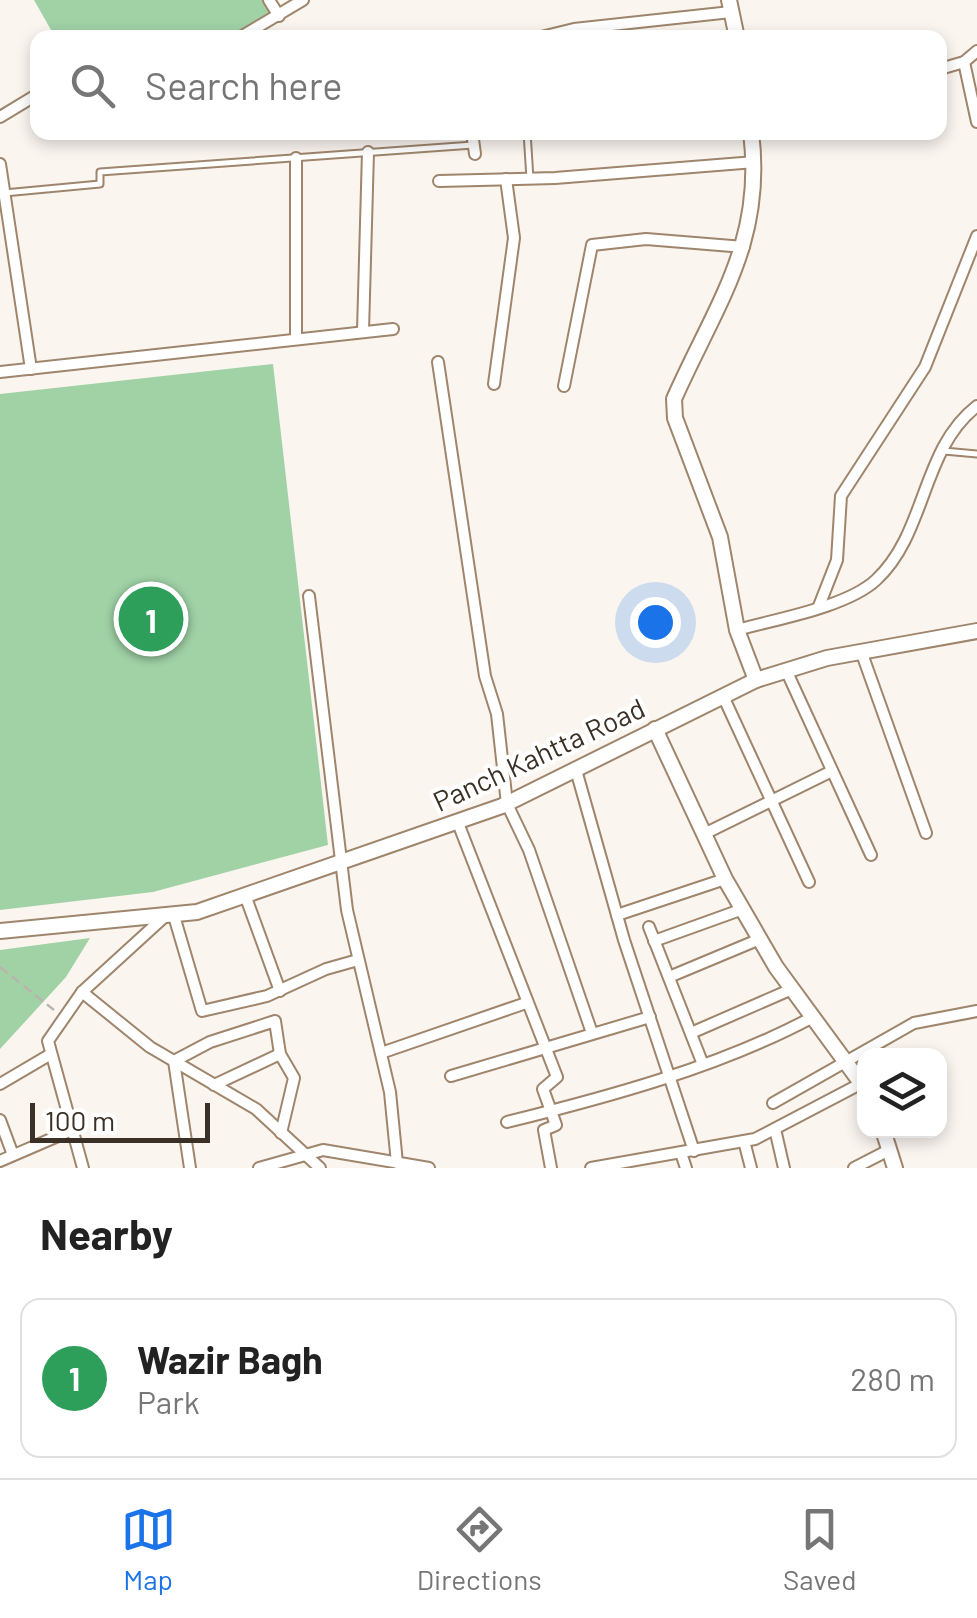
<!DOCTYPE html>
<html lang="en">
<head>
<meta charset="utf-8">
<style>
	body { margin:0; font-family:Barlow,sans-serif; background:#f6f6f6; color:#222 }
	.controls { position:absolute; right:30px; bottom:30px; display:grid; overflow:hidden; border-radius:20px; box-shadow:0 5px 15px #0003 }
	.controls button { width:90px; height:90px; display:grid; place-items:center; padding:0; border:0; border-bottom:2px solid #e0e0e0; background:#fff; color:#222; font:50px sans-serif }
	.scale { position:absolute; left:30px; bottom:25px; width:180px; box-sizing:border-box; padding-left:10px; border:5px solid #3a3025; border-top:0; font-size:28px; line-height:35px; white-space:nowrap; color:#3a3025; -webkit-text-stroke:8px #fff; paint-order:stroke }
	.you { position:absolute; left:655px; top:622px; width:35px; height:35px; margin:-25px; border:8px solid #fff; border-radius:50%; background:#1a73e8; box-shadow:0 0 0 15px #1a73e833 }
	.badge { display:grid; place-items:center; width:65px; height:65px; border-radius:50%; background:#1a73e8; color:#fff; font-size:32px; font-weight:700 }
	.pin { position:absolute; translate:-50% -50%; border:5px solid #fff; box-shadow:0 2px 10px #0006 }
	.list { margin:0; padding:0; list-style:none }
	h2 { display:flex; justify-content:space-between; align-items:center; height:130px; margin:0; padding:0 40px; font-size:42px }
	h2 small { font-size:32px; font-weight:400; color:#767676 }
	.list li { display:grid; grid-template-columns:65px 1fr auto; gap:30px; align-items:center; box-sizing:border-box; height:160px; margin:0 20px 20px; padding:0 20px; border:2px solid #e0e0e0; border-radius:20px }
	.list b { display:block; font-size:38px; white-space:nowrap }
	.list p { margin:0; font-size:32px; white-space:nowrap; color:#767676 }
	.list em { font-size:32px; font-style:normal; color:#767676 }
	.icon { flex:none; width:55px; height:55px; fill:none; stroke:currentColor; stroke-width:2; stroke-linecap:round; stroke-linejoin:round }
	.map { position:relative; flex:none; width:977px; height:1168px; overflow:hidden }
	.search { position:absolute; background:#fff; box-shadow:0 5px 15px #0003; left:30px; right:30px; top:30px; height:110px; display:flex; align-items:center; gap:25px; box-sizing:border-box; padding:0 35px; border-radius:20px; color:#767676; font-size:38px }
	.sheet { height:310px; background:#fff }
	nav { display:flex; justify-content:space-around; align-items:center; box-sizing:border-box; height:140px; border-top:2px solid #e0e0e0; background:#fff; font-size:28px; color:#767676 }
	nav a { display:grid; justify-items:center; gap:5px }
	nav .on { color:#1a73e8 }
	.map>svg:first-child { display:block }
	.green { fill:#a0d2a6 }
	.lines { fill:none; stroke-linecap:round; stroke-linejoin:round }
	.lane-casing { stroke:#9e856b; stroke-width:9 }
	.street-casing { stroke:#9e856b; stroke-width:14 }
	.secondary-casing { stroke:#9e856b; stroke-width:18 }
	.path { stroke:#bbb4ad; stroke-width:2.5; stroke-dasharray:10 5; stroke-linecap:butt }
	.lane { stroke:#fff; stroke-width:5 }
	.street { stroke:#fff; stroke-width:10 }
	.secondary { stroke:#fff; stroke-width:14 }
	.labels { text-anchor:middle; stroke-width:8; stroke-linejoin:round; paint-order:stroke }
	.street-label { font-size:28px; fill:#3a3025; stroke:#fff }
</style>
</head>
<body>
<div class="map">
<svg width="977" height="1168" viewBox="0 0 977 1168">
	<rect width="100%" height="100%" fill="#fbf5f0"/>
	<g class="green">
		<path d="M 34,0 L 270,0 L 279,16 L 239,37 L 55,37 Z"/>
		<path d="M 273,364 L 328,845 L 153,892 L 0,910 L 0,394 Z"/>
		<path d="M 90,938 L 66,977 L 0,1049 L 0,950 Z"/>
	</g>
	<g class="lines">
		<g class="lane-casing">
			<g id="lane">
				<path d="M 527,132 L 530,179"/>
				<path d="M 4,193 L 100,184 L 100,172 L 473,145"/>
				<path d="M 944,451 L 977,454"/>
			</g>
		</g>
		<g class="street-casing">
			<g id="street">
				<path d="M 269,0 L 279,16"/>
				<path d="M 239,38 L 303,0"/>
				<path d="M 537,38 L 574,29 L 731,12"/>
				<path d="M 964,62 L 977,122"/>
				<path d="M 940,69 L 964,62 L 977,51"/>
				<path d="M 0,117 L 38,94"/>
				<path d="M 472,132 L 475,154"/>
				<path d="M 296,158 L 296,338"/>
				<path d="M 0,164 L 31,369"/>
				<path d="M 439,181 L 555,178 L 755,162"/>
				<path d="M 363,331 L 368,152"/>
				<path d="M 438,362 L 485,676 L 497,714 L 507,804 L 529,850 L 592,1033"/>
				<path d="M 0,372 L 393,329"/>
				<path d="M 494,384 L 514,238 L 506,179"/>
				<path d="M 564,386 L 592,245 L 646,239 L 744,247"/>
				<path d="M 309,596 L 347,910 L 390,1092 L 397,1163"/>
				<path d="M 819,606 L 837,560 L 841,496 L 925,367 L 977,236"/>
				<path d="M 737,630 C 776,619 847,607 876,580 C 927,533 921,449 977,406"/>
				<path d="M 861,651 L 926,833"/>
				<path d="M 786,670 L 871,855"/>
				<path d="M 723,696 L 809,882"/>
				<path d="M 576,770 L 624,940 L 694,1151"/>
				<path d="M 458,823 L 557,1077 L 543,1089 L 556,1125 L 544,1130 L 551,1168"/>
				<path d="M 704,834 L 832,771"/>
				<path d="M 245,895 L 280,991"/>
				<path d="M 617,915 L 725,879"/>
				<path d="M 174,916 L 202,1011 L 267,996 L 326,969 L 358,960"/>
				<path d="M 649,927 L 702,1062"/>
				<path d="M 654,941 L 743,909"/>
				<path d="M 669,977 L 760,939"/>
				<path d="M 82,992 L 150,1047 L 256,1109 L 320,1168"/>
				<path d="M 691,1033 L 792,989"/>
				<path d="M 381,1053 L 526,1003"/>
				<path d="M 451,1076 L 650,1017"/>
				<path d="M 0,1084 L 51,1054"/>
				<path d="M 214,1085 L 280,1054"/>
				<path d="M 773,1103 L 914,1023 L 977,1011"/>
				<path d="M 0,1120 L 13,1155"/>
				<path d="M 507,1122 C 608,1097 719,1067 811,1018"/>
				<path d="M 775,1129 L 784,1168"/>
				<path d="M 744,1141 L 751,1168"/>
				<path d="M 681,1153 L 686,1168"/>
				<path d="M 0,1161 L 72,1130"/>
				<path d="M 83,1168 L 48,1041 L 82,992 L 163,918"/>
				<path d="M 190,1168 L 174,1061 L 210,1042 L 275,1021 L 280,1054 L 294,1078 L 281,1133"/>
				<path d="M 259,1168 L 323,1150 L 429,1168"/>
				<path d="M 591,1168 L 755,1139 L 862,1083"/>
				<path d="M 854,1168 L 889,1150"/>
			</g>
		</g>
		<g class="secondary-casing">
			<g id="secondary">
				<path d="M 729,0 L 737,38"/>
				<path d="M 751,132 C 765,242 716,304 674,399 L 675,418 L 720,537 L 737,630 L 756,680"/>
				<path d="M 655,729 L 725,879 L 776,967 L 864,1087"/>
				<path d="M 0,931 L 197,912 L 502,806 L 756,680 L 827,658 L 977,631"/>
				<path d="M 883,1130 L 895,1168"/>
			</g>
		</g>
		<path class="path" d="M 0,967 L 54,1010"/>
		<use href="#lane" class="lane"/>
		<use href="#street" class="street"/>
		<use href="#secondary" class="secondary"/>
	</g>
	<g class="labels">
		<g class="street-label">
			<text transform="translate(539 755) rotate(-25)" y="10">Panch Kahtta Road</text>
		</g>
	</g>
</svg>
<div class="controls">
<button><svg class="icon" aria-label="layers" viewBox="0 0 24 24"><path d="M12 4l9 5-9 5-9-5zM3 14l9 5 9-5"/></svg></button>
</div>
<div class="scale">100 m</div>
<div class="you"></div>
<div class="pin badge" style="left:151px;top:619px;background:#2e9e5b">1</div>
<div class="search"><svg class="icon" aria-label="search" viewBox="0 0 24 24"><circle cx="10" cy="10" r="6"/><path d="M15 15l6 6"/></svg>Search here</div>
</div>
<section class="sheet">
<h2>Nearby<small></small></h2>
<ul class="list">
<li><span class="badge" style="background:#2e9e5b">1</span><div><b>Wazir Bagh</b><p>Park</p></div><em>280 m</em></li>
</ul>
</section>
<nav>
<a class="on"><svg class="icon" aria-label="map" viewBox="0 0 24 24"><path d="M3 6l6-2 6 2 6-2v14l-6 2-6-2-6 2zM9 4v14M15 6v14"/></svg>Map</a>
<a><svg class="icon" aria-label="directions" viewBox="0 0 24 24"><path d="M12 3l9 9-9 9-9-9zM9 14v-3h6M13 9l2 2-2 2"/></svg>Directions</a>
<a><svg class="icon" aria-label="saved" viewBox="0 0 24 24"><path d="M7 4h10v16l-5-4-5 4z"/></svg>Saved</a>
</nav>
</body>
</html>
